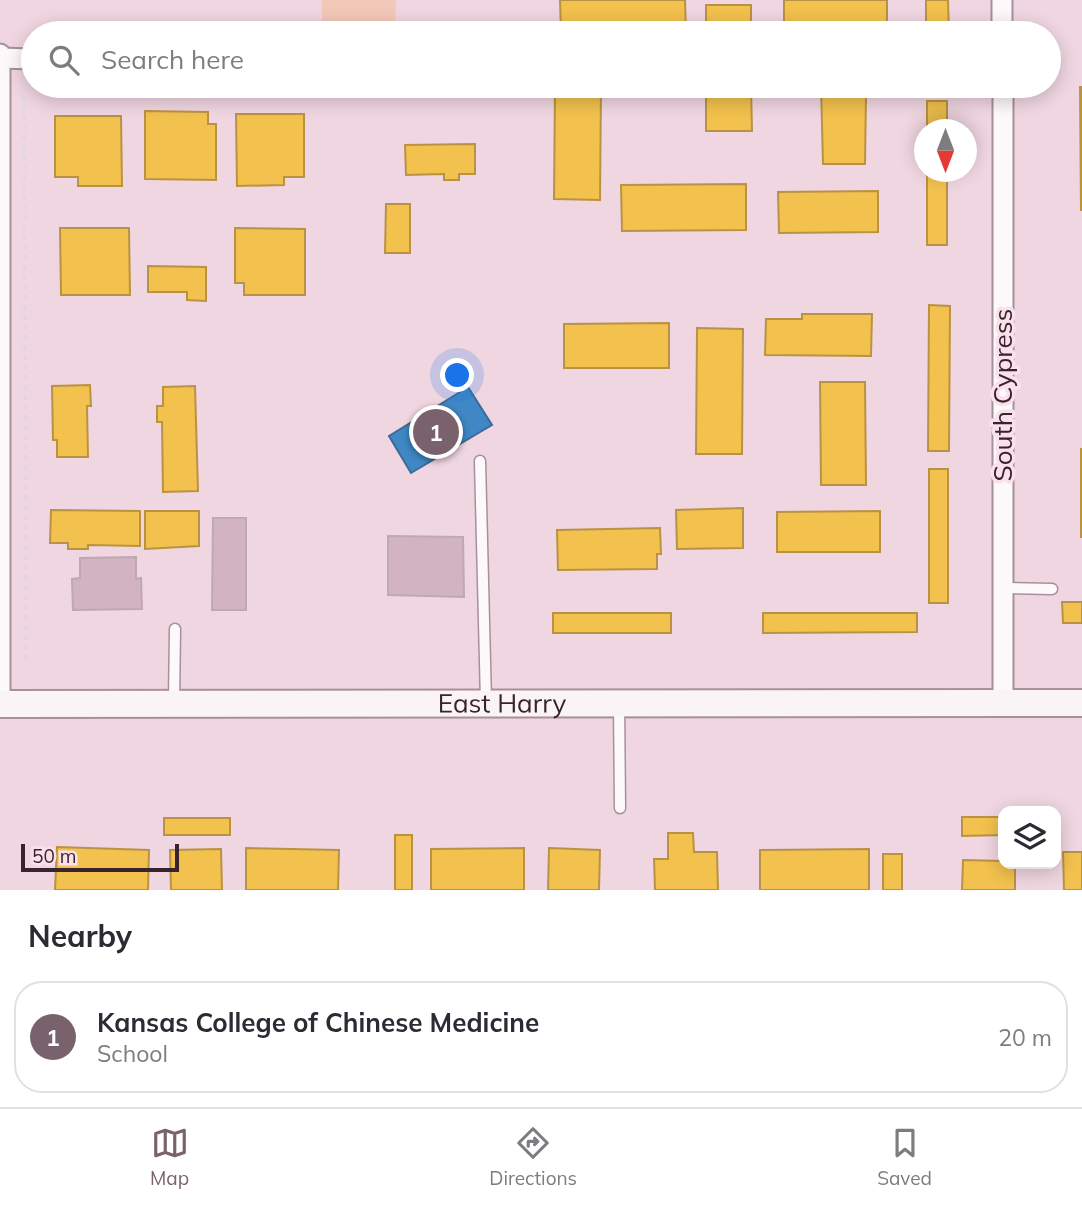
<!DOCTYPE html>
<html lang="en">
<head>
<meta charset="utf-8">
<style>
	body { margin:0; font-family:Mulish,sans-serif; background:#f7f7f7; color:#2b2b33 }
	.controls { position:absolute; right:21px; bottom:21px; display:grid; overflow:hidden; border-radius:14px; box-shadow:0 4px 18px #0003 }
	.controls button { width:63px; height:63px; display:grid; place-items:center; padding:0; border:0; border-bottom:2px solid #e1e1e2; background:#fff; color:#2b2b33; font:35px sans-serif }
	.compass { position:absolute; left:914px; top:119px; width:63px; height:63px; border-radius:50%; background:#fff; box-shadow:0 4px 18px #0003; rotate:180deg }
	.scale { position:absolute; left:21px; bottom:18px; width:158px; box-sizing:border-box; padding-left:7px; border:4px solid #39232c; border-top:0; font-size:19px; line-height:24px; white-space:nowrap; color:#39232c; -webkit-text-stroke:5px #f9e0ea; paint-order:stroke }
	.you { position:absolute; left:458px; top:376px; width:24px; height:24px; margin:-18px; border:5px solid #fff; border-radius:50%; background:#1a73e8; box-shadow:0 0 0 10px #1a73e833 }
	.badge { display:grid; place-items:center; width:46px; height:46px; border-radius:50%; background:#79626b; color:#fff; font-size:23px; font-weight:700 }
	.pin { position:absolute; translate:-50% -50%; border:4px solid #fff; box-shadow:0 2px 7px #0006 }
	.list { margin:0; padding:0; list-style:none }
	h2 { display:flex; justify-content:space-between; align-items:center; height:91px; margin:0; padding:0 28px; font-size:30px }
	h2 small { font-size:23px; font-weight:400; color:#7c7c81 }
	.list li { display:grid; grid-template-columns:46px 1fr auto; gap:21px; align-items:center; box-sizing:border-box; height:112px; margin:0 14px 14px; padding:0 14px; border:2px solid #e1e1e2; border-radius:28px }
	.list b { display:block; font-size:26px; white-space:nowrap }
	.list p { margin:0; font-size:23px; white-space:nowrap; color:#7c7c81 }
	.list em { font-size:23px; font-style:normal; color:#7c7c81 }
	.icon { flex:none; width:38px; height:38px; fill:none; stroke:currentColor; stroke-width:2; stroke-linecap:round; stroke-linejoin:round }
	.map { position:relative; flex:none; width:1082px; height:890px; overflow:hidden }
	.search { position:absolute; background:#fff; box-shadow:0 4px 18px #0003; left:21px; right:21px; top:21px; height:77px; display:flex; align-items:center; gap:18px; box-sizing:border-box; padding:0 24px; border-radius:38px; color:#7c7c81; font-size:26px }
	.sheet { height:217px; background:#fff }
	nav { display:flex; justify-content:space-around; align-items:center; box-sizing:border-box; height:98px; border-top:2px solid #e1e1e2; background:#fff; font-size:19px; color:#7c7c81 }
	nav a { display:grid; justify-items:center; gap:4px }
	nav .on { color:#79626b }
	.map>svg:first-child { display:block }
	.green { fill:#f4c8b9 }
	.homes { fill:#f2c14e; stroke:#ba9244; stroke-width:2 }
	.schools { fill:#3f88c5; stroke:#3d6a97; stroke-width:2 }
	.building { fill:#d2b4c1; stroke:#bea8b2; stroke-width:2 }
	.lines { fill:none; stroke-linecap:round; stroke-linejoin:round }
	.service-casing { stroke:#a6919a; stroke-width:13 }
	.minor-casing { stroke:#a6919a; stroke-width:23 }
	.secondary-casing { stroke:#a6919a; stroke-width:30 }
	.path { stroke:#e0d8db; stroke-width:3.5; stroke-dasharray:5 5; stroke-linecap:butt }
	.service { stroke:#fdf9fa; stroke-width:10 }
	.minor { stroke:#fdf9fa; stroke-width:19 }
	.secondary { stroke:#faf4f6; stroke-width:26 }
	.labels { text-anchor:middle; stroke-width:7; stroke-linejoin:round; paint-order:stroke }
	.street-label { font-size:26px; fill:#39232c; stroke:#f9e0ea }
</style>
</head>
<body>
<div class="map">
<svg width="1082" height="890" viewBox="0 0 1082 890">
	<rect width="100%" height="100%" fill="#f0d6e1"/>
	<path class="green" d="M 322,0 L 396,0 L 395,31 L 322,31 Z"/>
	<g class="homes">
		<path d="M 560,0 L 685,0 L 686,33 L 561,33 Z"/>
		<rect x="784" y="0" width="103" height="33"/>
		<path d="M 926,0 L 948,0 L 949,33 L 926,33 Z"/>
		<rect x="706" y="5" width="45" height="28"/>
		<path d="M 555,86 L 601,86 L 600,200 L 554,199 Z"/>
		<path d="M 706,86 L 751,86 L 752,131 L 706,131 Z"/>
		<path d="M 821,86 L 860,86 L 860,95 L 866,95 L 865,164 L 823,164 Z"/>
		<path d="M 1080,87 L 1082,87 L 1082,210 L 1081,210 Z"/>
		<rect x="927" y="101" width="20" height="29"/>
		<path d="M 145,111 L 208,112 L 208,124 L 216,124 L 216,180 L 145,179 Z"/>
		<path d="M 236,114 L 304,114 L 304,177 L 284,177 L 284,185 L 237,186 Z"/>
		<path d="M 55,116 L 121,116 L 122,186 L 78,186 L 78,177 L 55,177 Z"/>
		<path d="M 475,144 L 475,174 L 459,174 L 459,180 L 444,180 L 444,174 L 406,175 L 405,145 Z"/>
		<rect x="927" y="172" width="20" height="73"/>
		<path d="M 746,184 L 746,230 L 622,231 L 621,185 Z"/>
		<path d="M 878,191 L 878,232 L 779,233 L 778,192 Z"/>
		<path d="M 386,204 L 410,204 L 410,253 L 385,253 Z"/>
		<path d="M 60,228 L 129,228 L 130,295 L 61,295 Z"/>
		<path d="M 235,228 L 305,229 L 305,295 L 244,295 L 244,283 L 235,283 Z"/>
		<path d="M 148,266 L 206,267 L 206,301 L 187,300 L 187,292 L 148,292 Z"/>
		<path d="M 929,305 L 950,306 L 949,451 L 928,451 Z"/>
		<path d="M 802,314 L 872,314 L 871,356 L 765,355 L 766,319 L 802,319 Z"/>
		<path d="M 669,323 L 669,368 L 564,368 L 564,324 Z"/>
		<path d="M 697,328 L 743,329 L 742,454 L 696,454 Z"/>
		<path d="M 820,382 L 865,382 L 866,485 L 821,485 Z"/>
		<path d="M 90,385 L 91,406 L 87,406 L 88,457 L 57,457 L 57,440 L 53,440 L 52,386 Z"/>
		<path d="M 195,386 L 198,491 L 163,492 L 162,422 L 157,422 L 157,406 L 163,406 L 163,387 Z"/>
		<path d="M 1081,448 L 1082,537 L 1081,537 Z"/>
		<rect x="929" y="469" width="19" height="134"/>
		<path d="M 743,508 L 743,548 L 677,549 L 676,510 Z"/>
		<path d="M 51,510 L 140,511 L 140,546 L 88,545 L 88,549 L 68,549 L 68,543 L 50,543 Z"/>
		<path d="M 145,511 L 199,511 L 199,546 L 145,549 Z"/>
		<path d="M 880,511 L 880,552 L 777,552 L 777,512 Z"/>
		<path d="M 660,528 L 661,554 L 657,554 L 657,569 L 558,570 L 557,530 Z"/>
		<path d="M 1062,602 L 1082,602 L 1082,623 L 1063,623 Z"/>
		<rect x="553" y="613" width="118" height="20"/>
		<path d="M 763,613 L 917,613 L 917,632 L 763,633 Z"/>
		<path d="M 962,817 L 1003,817 L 1003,835 L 962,836 Z"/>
		<rect x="164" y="818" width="66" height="17"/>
		<path d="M 668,833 L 693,833 L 694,852 L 717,852 L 718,890 L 655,890 L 654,859 L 668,859 Z"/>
		<rect x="395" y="835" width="17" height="55"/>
		<path d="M 57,847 L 149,850 L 148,890 L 55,890 Z"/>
		<path d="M 246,848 L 339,850 L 338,890 L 246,890 Z"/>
		<path d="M 524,848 L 524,890 L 431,890 L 431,849 Z"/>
		<path d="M 549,848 L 600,850 L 599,890 L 548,890 Z"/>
		<path d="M 221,849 L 222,890 L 171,890 L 170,850 Z"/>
		<path d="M 869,849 L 869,890 L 760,890 L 760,850 Z"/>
		<path d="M 1063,852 L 1082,852 L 1082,890 L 1064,890 Z"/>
		<rect x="883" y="854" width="19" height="36"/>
		<path d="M 963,860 L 1003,861 L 1003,864 L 1015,864 L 1015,890 L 962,890 Z"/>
	</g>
	<path class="schools" d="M 468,387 L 492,425 L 411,473 L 389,436 Z"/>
	<g class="building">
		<path d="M 213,518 L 246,518 L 246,610 L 212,610 Z"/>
		<path d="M 388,536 L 463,537 L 464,597 L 388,595 Z"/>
		<path d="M 136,557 L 136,579 L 141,578 L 142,609 L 73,610 L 72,579 L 80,578 L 80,558 Z"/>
	</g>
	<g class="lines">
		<g class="service-casing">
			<g id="service">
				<path d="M 480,461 L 486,702"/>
				<path d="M 1004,588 L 1052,589"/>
				<path d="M 174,702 L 175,629"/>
				<path d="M 619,703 L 620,808"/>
			</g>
		</g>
		<g class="minor-casing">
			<g id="minor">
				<path d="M 1002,0 L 1002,33"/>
				<path d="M 0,54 L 0,704"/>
				<path d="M 0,58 L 33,59"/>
				<path d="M 1003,86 L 1003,703"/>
			</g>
		</g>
		<g class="secondary-casing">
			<g id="secondary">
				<path id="s1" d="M 0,704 L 1082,703"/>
			</g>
		</g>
		<path class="path" d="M 24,95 L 26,660"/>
		<use href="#service" class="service"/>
		<use href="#minor" class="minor"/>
		<use href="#secondary" class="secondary"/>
	</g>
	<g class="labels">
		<g class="street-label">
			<text transform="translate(1003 395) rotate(-90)" y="9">South Cypress</text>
			<text dy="9" stroke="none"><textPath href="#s1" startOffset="502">East Harry</textPath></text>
		</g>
	</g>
</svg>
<div class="controls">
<button><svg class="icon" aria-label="layers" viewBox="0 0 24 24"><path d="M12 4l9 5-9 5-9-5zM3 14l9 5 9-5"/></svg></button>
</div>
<svg class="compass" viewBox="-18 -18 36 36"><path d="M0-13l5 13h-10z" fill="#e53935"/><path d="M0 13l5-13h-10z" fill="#7c7c81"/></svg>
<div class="scale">50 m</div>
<div class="you"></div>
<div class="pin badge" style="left:436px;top:432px">1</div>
<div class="search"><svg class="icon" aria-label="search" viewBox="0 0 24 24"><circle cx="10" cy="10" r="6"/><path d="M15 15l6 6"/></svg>Search here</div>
</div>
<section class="sheet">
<h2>Nearby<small></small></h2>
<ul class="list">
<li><span class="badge">1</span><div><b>Kansas College of Chinese Medicine</b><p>School</p></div><em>20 m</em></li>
</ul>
</section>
<nav>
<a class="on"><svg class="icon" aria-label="map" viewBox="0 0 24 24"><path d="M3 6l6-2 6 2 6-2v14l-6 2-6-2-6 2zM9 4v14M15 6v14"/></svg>Map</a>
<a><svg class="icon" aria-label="directions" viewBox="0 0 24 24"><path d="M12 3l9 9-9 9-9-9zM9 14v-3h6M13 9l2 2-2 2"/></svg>Directions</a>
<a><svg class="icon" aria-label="saved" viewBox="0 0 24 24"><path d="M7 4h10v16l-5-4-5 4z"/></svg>Saved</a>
</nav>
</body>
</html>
